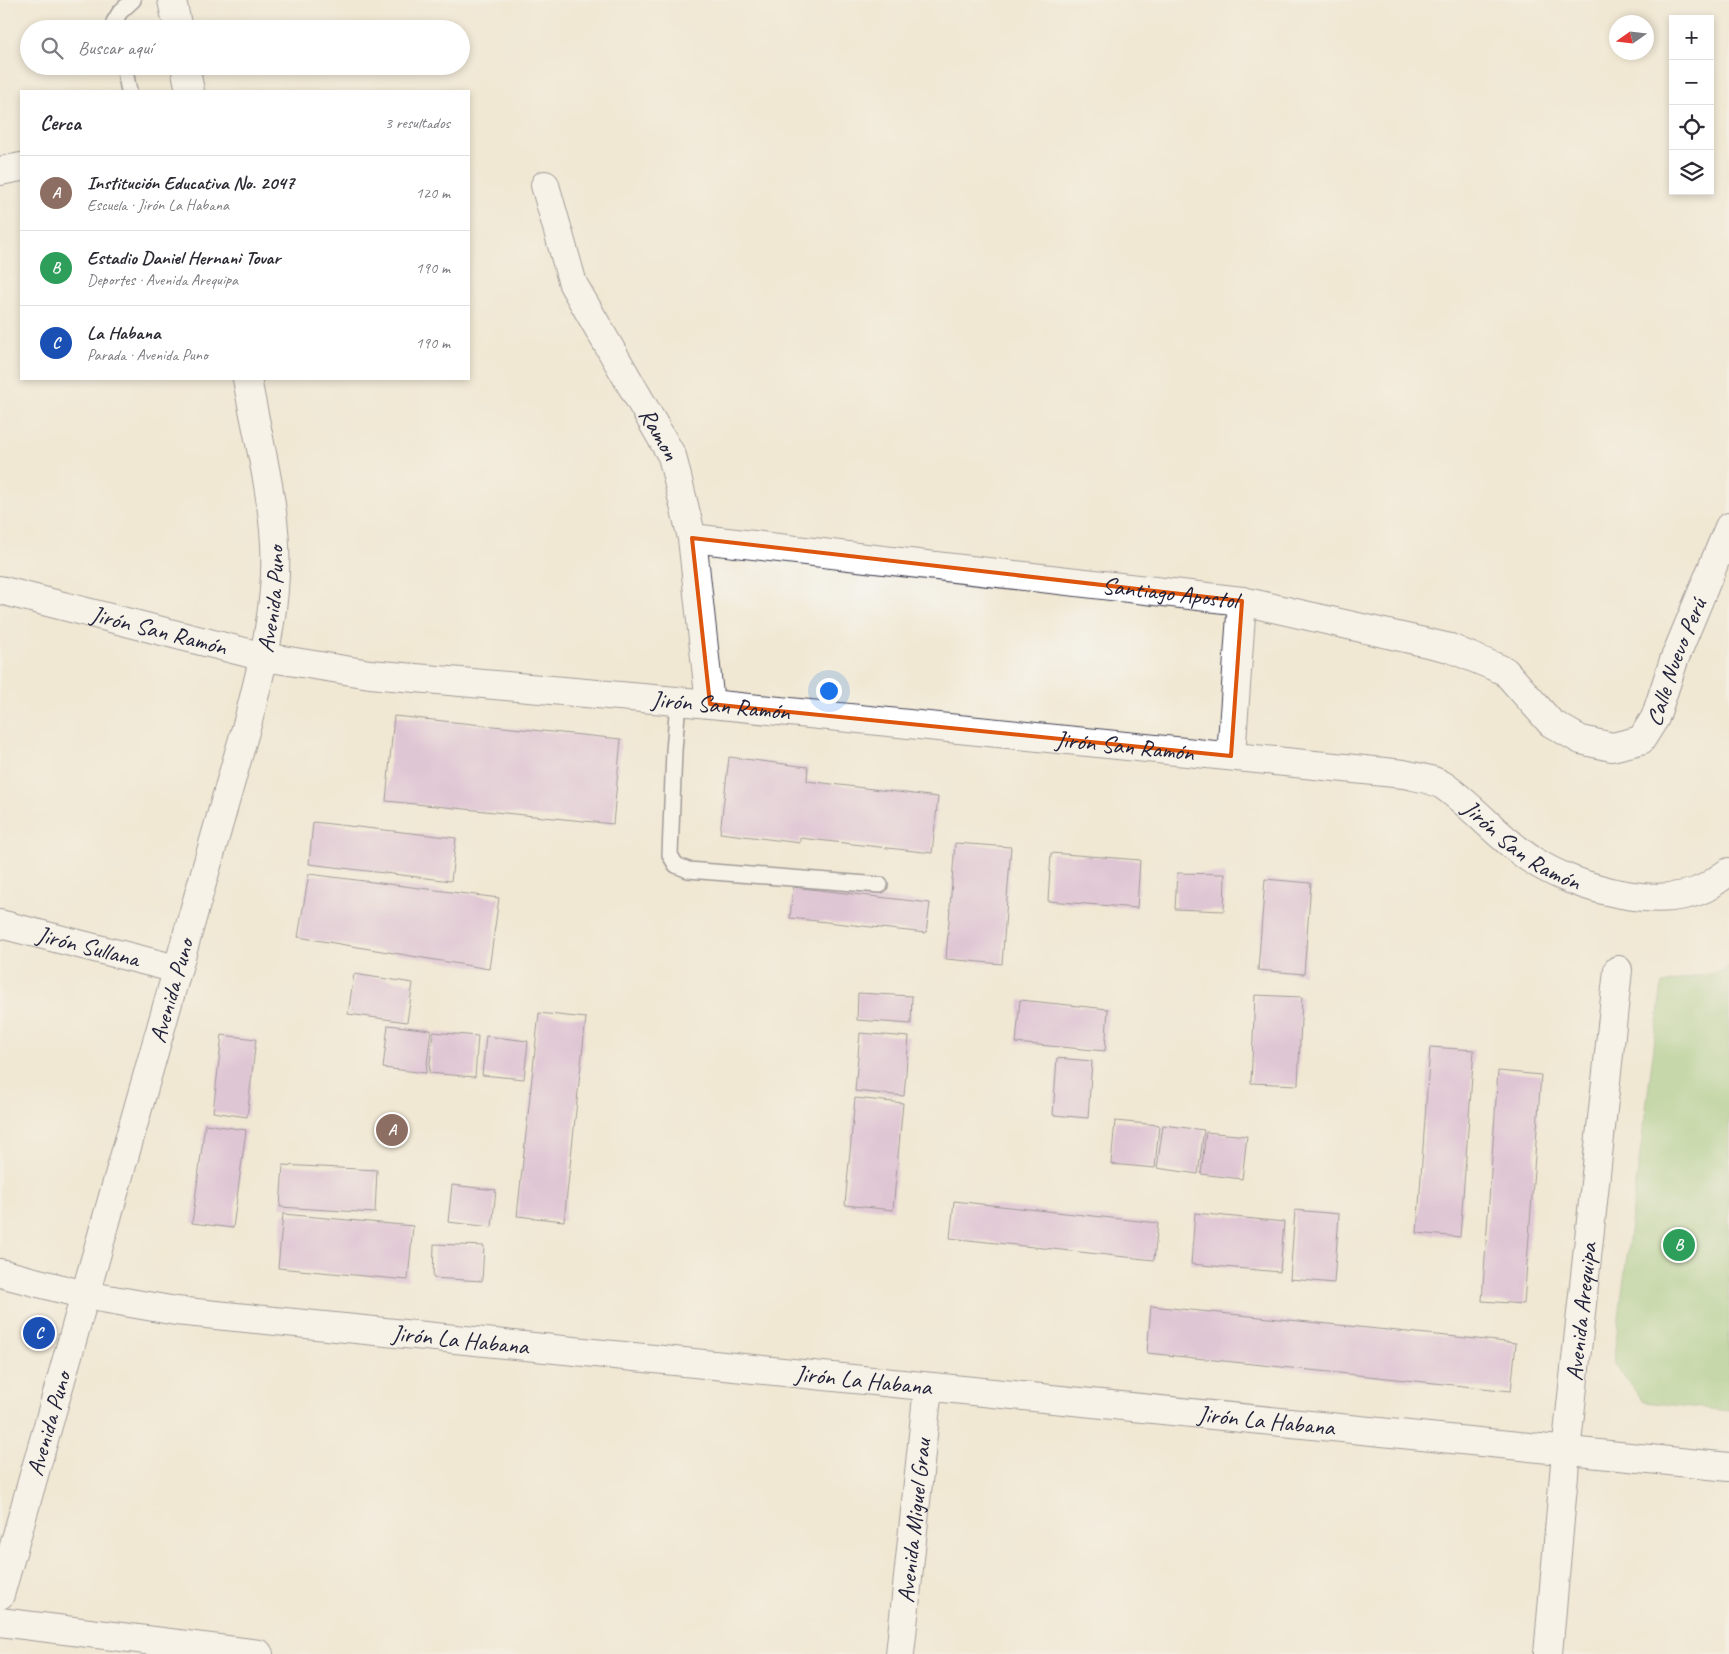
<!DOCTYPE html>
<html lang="es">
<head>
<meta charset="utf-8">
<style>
	body { margin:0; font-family:Caveat,sans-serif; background:#f2f2f3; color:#2b2b33 }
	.controls { position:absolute; right:15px; top:15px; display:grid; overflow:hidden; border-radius:0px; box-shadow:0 2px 8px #0003 }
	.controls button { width:45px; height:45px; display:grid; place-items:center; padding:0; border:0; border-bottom:1px solid #e1e1e2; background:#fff; color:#2b2b33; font:25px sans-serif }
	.compass { position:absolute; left:1609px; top:15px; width:45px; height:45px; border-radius:50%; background:#fff; box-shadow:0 2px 8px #0003; rotate:256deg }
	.you { position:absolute; left:828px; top:690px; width:18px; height:18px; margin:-12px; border:4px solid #fff; border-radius:50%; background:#1a73e8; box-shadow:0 0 0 8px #1a73e833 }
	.badge { display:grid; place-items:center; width:32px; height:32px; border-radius:50%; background:#c8321e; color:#fff; font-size:16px; font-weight:700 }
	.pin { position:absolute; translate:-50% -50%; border:2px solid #fff; box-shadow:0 1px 5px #0006 }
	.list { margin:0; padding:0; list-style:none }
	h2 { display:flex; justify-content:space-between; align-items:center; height:65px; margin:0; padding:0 20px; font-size:21px }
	h2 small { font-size:16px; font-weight:400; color:#7c7c81 }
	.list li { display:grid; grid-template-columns:32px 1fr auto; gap:15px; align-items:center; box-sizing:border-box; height:75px; padding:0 20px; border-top:1px solid #e1e1e2 }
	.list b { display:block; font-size:19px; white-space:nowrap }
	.list p { margin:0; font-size:16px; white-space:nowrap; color:#7c7c81 }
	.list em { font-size:16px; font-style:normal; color:#7c7c81 }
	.icon { flex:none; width:28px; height:28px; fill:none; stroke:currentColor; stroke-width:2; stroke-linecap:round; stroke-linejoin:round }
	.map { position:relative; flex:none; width:1729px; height:1654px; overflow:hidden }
	.search { position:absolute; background:#fff; box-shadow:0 2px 8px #0003; left:20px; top:20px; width:450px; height:55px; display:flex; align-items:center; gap:12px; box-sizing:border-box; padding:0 18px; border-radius:28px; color:#7c7c81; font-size:19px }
	.panel { position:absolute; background:#fff; box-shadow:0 2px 8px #0003; left:20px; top:90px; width:450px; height:290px; border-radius:0px }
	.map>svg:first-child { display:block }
	.green { fill:#93c576; stroke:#5a7458 }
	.building { fill:#cb9ed5 }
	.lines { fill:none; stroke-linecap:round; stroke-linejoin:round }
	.service-casing { stroke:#414052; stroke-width:18 }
	.minor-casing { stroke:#414052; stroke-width:30 }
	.tertiary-casing { stroke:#414052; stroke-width:30 }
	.service { stroke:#fff; stroke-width:15 }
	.minor { stroke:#fff; stroke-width:28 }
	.tertiary { stroke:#fff; stroke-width:28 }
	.marked { fill:none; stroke:#de560e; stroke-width:4; stroke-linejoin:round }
	.labels { text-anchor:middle; stroke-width:4; stroke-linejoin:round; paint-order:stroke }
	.street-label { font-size:24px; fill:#22223b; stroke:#f6f6f2 }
</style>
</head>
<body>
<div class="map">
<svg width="1729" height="1654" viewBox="0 0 1729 1654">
	<rect width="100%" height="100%" fill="#f6f6f2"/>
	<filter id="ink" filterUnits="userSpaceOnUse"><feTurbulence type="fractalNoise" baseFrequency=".02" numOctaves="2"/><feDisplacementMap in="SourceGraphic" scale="10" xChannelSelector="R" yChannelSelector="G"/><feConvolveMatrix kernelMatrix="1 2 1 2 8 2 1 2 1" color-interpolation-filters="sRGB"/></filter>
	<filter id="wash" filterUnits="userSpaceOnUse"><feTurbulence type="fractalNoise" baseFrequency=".0096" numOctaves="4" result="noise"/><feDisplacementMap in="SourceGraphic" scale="20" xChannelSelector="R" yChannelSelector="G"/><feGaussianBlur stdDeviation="1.12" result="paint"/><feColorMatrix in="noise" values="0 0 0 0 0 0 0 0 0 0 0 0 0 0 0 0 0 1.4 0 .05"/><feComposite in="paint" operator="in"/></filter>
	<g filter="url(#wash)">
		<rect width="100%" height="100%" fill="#f1e8d3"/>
		<path class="green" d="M 1729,966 L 1729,1411 L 1644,1402 L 1613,1363 L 1662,984 L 1722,971 Z"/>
		<g id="blocks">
			<g class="building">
				<path d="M 394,716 L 621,739 L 613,824 L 386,801 Z"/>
				<path d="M 729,757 L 808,767 L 807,781 L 938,797 L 932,853 L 800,838 L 800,843 L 720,833 Z"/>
				<path d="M 313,822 L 456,838 L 451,881 L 309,864 Z"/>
				<path d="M 955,843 L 1011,847 L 1002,964 L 946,959 Z"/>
				<path d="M 1051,853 L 1140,860 L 1137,908 L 1048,901 Z"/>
				<path d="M 1177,873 L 1225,874 L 1224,911 L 1175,909 Z"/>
				<path d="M 309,874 L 499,898 L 489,969 L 298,937 Z"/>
				<path d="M 1265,879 L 1311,883 L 1304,974 L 1258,970 Z"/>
				<path d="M 793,887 L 930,903 L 926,933 L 790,918 Z"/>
				<path d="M 354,974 L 413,983 L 407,1022 L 348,1014 Z"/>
				<path d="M 858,993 L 912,996 L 911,1024 L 857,1020 Z"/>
				<path d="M 1255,995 L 1302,997 L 1298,1085 L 1251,1083 Z"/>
				<path d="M 1020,1000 L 1108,1009 L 1105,1051 L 1016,1043 Z"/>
				<path d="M 539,1013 L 586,1018 L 564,1221 L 517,1216 Z"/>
				<path d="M 388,1025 L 431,1030 L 426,1073 L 383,1068 Z"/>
				<path d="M 433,1032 L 478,1036 L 475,1077 L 429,1073 Z"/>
				<path d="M 860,1033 L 909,1037 L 904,1096 L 855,1091 Z"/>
				<path d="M 222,1035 L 256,1039 L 247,1117 L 213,1112 Z"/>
				<path d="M 486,1036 L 528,1041 L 524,1079 L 482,1075 Z"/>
				<path d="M 1430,1047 L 1474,1050 L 1460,1237 L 1417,1233 Z"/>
				<path d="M 1057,1058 L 1092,1061 L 1088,1118 L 1053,1115 Z"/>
				<path d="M 1498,1071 L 1541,1075 L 1524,1304 L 1482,1301 Z"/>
				<path d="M 855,1098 L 903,1103 L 893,1210 L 845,1205 Z"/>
				<path d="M 1115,1121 L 1159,1125 L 1155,1168 L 1111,1164 Z"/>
				<path d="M 205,1124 L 246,1130 L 233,1228 L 192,1223 Z"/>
				<path d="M 1163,1125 L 1204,1130 L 1198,1174 L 1157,1168 Z"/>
				<path d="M 1206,1132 L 1247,1136 L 1242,1179 L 1201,1174 Z"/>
				<path d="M 283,1165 L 377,1170 L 375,1213 L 280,1207 Z"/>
				<path d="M 452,1185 L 496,1190 L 492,1227 L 448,1222 Z"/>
				<path d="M 954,1201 L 1158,1223 L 1154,1260 L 950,1238 Z"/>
				<path d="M 1295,1210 L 1339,1214 L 1334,1283 L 1290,1279 Z"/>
				<path d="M 1195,1213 L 1284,1222 L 1280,1272 L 1191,1264 Z"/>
				<path d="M 283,1214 L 413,1226 L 408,1280 L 278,1268 Z"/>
				<path d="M 434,1244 L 484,1246 L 482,1281 L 433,1278 Z"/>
				<path d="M 1151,1306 L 1516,1343 L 1511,1391 L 1147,1353 Z"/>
			</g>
		</g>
	</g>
	<g filter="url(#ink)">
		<use href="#blocks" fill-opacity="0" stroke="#414052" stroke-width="1"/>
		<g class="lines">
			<g class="service-casing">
				<g id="service">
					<path d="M 115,29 L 114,22 L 120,12 L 133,0"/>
					<path d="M 124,66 L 129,91"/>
					<path d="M 678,701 L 674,751 L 670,855 L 676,865 L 688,870 L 880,885"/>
				</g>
			</g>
			<g class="minor-casing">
				<g id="minor">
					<path d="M 172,0 L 178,29"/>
					<path d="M 185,66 L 190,91"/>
					<path d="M 0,171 L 21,167"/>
					<path id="s1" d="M 545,185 L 573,284 L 672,456 L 692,538 L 710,704"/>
					<path id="s2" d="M 692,538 L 1242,601 L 1450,648 L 1505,671 L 1551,723 L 1581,740 L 1612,747 L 1641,740 L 1655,718 L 1674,660 L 1729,527"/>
					<path id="s3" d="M 0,590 L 264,657 L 370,674 L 710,704 L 1404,774 C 1416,777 1434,779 1444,786 C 1475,808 1500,839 1532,860 C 1575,888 1659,912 1707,887 C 1715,882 1722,876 1729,872"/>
					<path d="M 1231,756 L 1242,601"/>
					<path id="s4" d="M 0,924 L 177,969"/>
					<path id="s5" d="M 0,1273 L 85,1295 L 248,721 C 263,663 278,604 275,544 C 272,489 257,433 247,379"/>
					<path id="s6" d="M 1566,1452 L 1618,970"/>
					<path d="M 0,1622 L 259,1654"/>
					<path id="s7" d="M 900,1654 L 928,1387"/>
				</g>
			</g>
			<g class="tertiary-casing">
				<g id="tertiary">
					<path id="s8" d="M 0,1595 L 85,1295 L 176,1311 L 1729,1467"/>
					<path d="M 1548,1654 L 1566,1452"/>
				</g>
			</g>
			<use href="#service" class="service"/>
			<use href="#minor" class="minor"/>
			<use href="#tertiary" class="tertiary"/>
		</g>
	</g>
	<path d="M0 0H1729V1654H0ZM 692,538 L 1242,601 L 1231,756 L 710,704 Z" fill="#f1e8d3" fill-opacity=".55" fill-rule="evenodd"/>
	<path class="marked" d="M 692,538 L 1242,601 L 1231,756 L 710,704 Z"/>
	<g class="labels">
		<g class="street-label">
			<text dy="8" stroke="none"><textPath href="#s1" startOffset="276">Ramon</textPath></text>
			<text dy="8" stroke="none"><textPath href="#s2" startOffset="481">Santiago Apostol</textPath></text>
			<text dy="8" stroke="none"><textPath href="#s5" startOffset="809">Avenida Puno</textPath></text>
			<text dy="8" stroke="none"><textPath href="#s3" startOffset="164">Jirón San Ramón</textPath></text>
			<text dy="8" stroke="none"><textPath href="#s2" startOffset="1078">Calle Nuevo Perú</textPath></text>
			<text dy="8" stroke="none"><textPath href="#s3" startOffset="732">Jirón San Ramón</textPath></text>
			<text dy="8" stroke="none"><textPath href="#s3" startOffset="1138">Jirón San Ramón</textPath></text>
			<text dy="8" stroke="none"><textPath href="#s3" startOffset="1559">Jirón San Ramón</textPath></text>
			<text dy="8" stroke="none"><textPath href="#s4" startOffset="91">Jirón Sullana</textPath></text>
			<text dy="8" stroke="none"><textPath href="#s5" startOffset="404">Avenida Puno</textPath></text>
			<text dy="8" stroke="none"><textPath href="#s6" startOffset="141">Avenida Arequipa</textPath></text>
			<text dy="8" stroke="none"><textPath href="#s8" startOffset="690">Jirón La Habana</textPath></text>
			<text dy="8" stroke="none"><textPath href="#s8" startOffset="1095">Jirón La Habana</textPath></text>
			<text dy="8" stroke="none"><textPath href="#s8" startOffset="1500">Jirón La Habana</textPath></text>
			<text dy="8" stroke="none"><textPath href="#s8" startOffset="178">Avenida Puno</textPath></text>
			<text dy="8" stroke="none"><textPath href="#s7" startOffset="134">Avenida Miguel Grau</textPath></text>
		</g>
	</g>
</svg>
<div class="controls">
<button>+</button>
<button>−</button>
<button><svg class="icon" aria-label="locate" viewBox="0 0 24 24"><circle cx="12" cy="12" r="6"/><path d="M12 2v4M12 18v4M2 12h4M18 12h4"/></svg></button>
<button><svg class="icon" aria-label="layers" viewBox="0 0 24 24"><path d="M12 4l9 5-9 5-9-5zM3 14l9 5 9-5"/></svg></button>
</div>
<svg class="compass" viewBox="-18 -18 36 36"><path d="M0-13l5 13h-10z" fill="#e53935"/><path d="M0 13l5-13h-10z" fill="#7c7c81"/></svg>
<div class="you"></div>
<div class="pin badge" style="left:392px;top:1130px;background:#8d6e63">A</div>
<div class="pin badge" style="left:1679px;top:1245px;background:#2e9e5b">B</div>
<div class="pin badge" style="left:39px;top:1333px;background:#1a4fb4">C</div>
<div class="search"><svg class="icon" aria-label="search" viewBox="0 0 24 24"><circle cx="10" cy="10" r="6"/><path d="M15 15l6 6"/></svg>Buscar aquí</div>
<section class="panel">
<h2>Cerca<small>3 resultados</small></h2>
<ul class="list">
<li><span class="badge" style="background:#8d6e63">A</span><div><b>Institución Educativa No. 2047</b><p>Escuela · Jirón La Habana</p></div><em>120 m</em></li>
<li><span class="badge" style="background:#2e9e5b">B</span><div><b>Estadio Daniel Hernani Tovar</b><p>Deportes · Avenida Arequipa</p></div><em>190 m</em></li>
<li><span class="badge" style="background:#1a4fb4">C</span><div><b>La Habana</b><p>Parada · Avenida Puno</p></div><em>190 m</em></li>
</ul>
</section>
</div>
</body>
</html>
